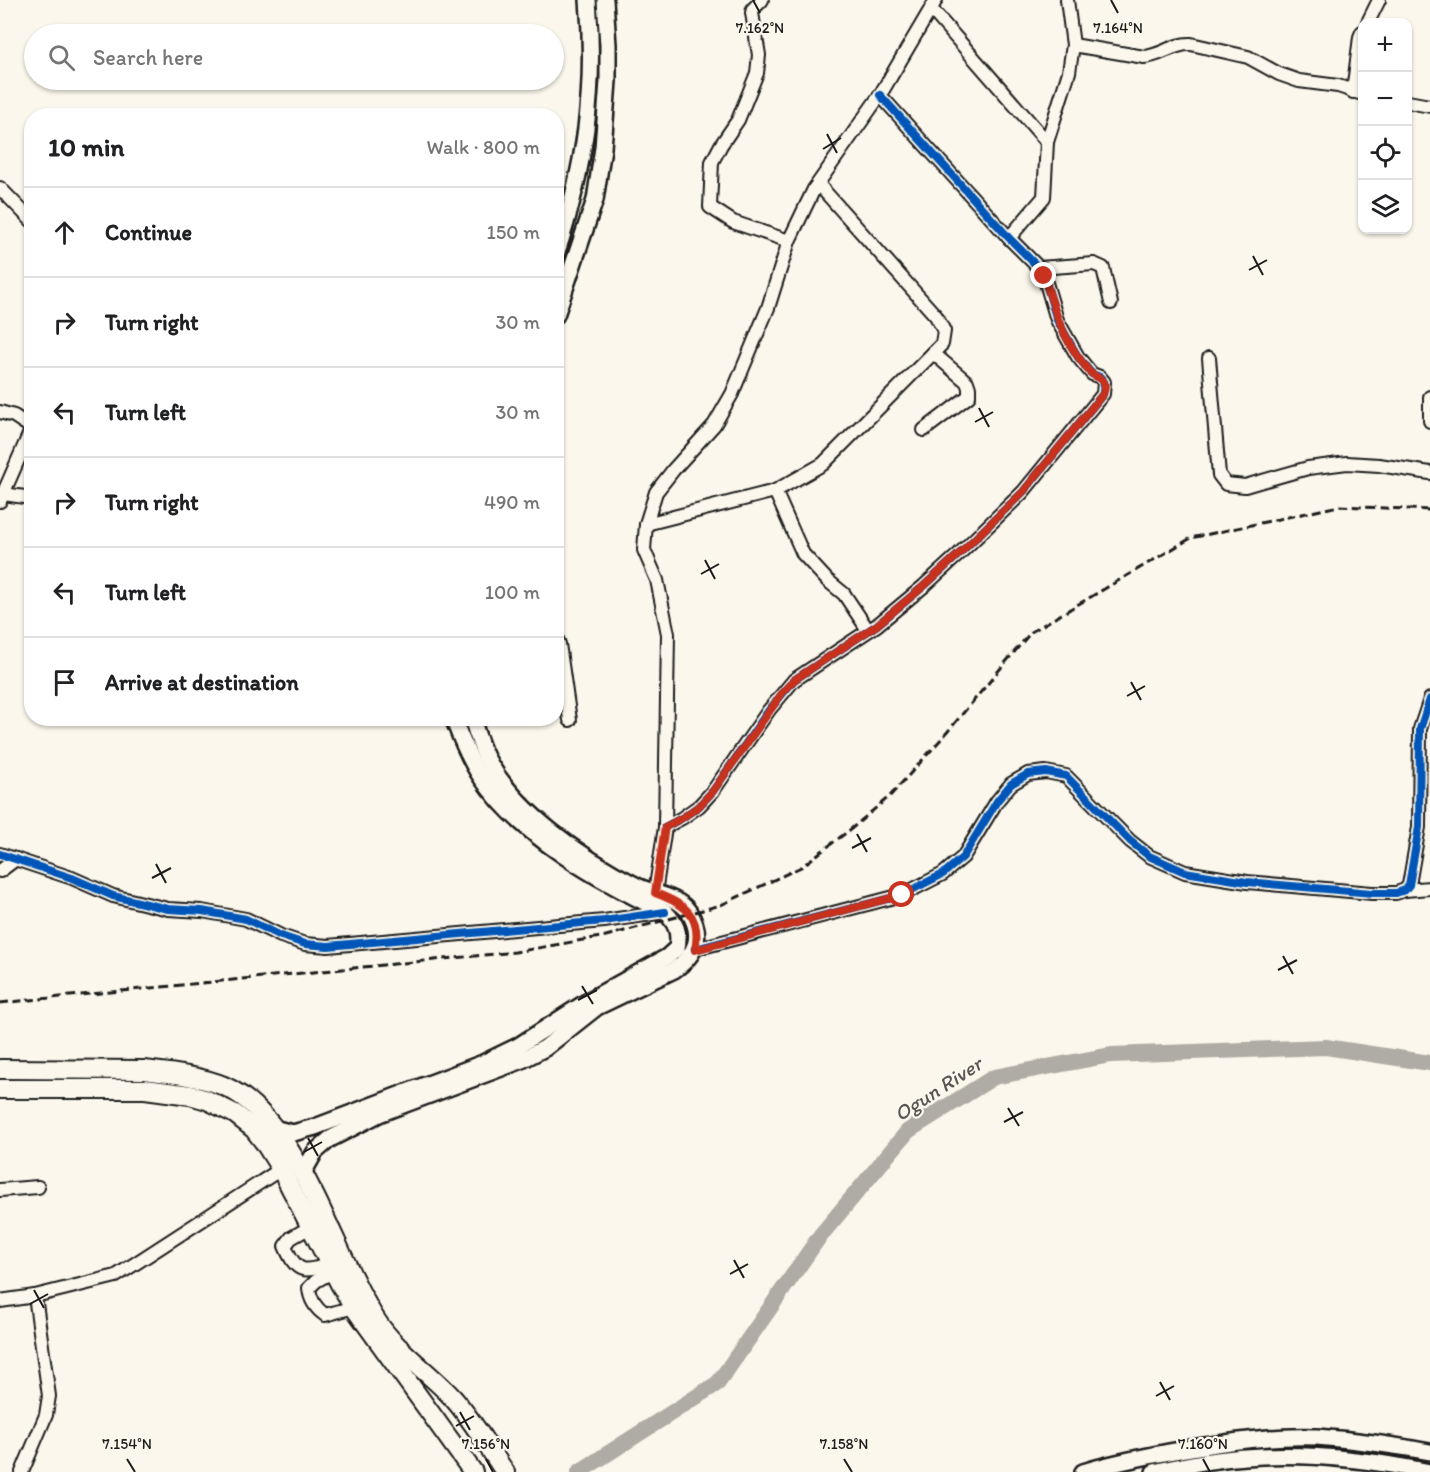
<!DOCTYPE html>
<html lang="en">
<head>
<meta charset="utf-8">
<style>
	body { margin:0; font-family:Itim,sans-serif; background:#f2f2f2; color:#202124 }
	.controls { position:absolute; right:18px; top:18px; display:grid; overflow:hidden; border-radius:12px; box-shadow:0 2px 4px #0004 }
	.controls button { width:54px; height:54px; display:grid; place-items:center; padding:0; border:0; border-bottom:2px solid #e0e0e0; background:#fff; color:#202124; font:30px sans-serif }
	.stop { position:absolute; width:18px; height:18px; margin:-14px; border:4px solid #c8321e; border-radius:50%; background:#fff }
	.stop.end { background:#c8321e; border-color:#fff; box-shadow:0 2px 6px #0008 }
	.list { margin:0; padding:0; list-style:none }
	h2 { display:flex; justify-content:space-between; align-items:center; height:78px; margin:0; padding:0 24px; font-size:26px }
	h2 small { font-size:20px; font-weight:400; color:#757577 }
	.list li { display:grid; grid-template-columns:39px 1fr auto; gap:18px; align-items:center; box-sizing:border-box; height:90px; padding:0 24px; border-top:2px solid #e0e0e0 }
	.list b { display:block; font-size:22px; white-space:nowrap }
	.list em { font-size:20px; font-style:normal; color:#757577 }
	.icon { flex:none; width:33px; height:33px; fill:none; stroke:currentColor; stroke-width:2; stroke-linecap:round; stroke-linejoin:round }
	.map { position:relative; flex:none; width:1430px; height:1472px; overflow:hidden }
	.search { position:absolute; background:#fff; box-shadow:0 2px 4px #0004; left:24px; top:24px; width:540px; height:66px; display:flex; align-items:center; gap:15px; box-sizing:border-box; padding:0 21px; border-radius:33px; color:#757577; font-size:22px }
	.panel { position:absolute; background:#fff; box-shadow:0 2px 4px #0004; left:24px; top:108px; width:540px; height:618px; border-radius:24px }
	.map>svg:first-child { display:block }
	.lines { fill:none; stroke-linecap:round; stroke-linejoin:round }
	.river { stroke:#afaca5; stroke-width:16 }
	.minor-casing { stroke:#1c1c1c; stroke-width:16 }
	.major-casing { stroke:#1c1c1c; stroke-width:20 }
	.highway-casing { stroke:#1c1c1c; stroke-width:22 }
	.minor { stroke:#fbf7ec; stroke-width:12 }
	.major { stroke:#fbf7ec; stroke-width:15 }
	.highway { stroke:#fbf7ec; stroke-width:18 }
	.rail { stroke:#1c1c1c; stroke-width:3; stroke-dasharray:9 4.5; stroke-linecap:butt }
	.cycleway-casing { stroke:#fbf7ec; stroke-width:11 }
	.cycleway { stroke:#0057b8; stroke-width:8 }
	.route { stroke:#c8321e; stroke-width:8 }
	.ticks { fill:none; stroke:#1c1c1c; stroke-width:2 }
	.labels { text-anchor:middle; stroke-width:4.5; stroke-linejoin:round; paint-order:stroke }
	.water-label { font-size:21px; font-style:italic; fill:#575653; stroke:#fbf7ec }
	.ticks-label { font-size:15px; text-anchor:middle; fill:#1c1c1c; stroke:#fbf7ec; stroke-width:4.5; stroke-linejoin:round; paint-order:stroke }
</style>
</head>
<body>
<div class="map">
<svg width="1430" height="1472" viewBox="0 0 1430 1472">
	<rect width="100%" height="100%" fill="#fbf7ec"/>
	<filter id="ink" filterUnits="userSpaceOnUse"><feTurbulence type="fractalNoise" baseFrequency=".0167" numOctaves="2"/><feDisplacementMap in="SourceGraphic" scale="12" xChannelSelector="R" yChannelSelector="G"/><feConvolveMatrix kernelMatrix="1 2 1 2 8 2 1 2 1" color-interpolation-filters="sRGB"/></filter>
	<g filter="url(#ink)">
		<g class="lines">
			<path class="river" d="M 579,1472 L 718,1383 L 820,1236 L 908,1131 L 994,1077 L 1111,1055 L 1326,1047 L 1430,1063"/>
			<g class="minor-casing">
				<g id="minor">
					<path d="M 762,0 L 753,9 L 752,13 L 759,55 L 757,73 L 738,120 L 721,145 L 712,162 L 710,207 L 733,222 L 789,241"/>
					<path d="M 931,9 L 1047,142"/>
					<path d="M 1368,22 L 1379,0"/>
					<path d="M 1073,45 L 1144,57 C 1161,56 1174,43 1191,44 L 1248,57 L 1279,74 L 1299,81 L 1338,86 L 1362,94"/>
					<path d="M 1353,92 L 1360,37 L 1362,32"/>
					<path d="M 1408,102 L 1430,106"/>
					<path d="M 0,188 L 32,221"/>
					<path d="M 1009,238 L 1044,197 L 1047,142 L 1069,72 L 1073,45 L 1067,0"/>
					<path d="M 1039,268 L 1094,264 L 1103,268 L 1111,303"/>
					<path d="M 1209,358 L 1219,475 L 1226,484 L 1245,486 L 1308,468 L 1347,463 L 1379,465 L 1430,473"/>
					<path d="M 1430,397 L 1430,421"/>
					<path d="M 0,412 L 14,416 L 32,428 L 0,501"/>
					<path d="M 924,430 L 969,396 L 969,388 L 967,382 L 933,353"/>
					<path d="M 775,491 L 803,554 L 827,580 L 844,594 L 868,630"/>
					<path d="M 3,494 L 32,498"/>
					<path d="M 646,524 L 775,491 L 823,464 L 942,344 L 944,331 L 936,316 L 819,185"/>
					<path d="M 556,637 L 559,644 L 570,720"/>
					<path d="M 665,827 L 682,818 L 699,806 L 713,791 L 769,710 L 794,680 L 877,625 L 924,586 L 958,555 L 1023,492 L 1103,394 L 1104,382 L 1100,377 L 1092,374 L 1078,357 L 1057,320 L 1044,276 L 1039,268 L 1009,238 L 880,95"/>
					<path d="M 0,854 L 72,878 L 113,896 L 168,909 L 202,911 L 246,919 L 281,936 L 305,944 L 328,946 L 604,921 L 665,912"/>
					<path d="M 0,871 L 16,859"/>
					<path d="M 1405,890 L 1430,888"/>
					<path d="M 655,893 L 665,827 L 668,634 L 657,580 L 644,550 L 646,524 L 656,492 L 674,469 L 714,425 L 732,394 L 768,308 L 789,241 L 814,189 L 880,95 L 936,0"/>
					<path d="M 695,949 L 902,895 L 943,874 L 963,857 L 997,801 L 1011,784 L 1028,774 L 1046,772 L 1066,776 L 1130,841 L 1149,856 L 1185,872 L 1247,882 L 1372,893 L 1396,893 L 1405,890 L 1409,885 L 1419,827 L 1420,729 L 1430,699"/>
					<path d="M 0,1190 L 38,1187"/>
					<path d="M 312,1226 L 291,1238 L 285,1246 C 297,1274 304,1273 330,1264"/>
					<path d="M 334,1271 L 316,1281 L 309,1288 C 310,1300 315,1308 325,1315 L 354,1307"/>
					<path d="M 0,1301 L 35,1296 L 116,1276 L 281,1169"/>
					<path d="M 22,1472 L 46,1415 L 49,1396 L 35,1296"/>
				</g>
			</g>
			<g class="major-casing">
				<g id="major">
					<path d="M 556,255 C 585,167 596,92 588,0"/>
					<path d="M 556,315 L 595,200 L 603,148 L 608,81 L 608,45 L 605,0"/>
					<path d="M 273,1128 L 293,1133 L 315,1127 L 483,1063 L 518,1046 L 591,999 L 667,957 L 677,948 C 680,932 676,923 665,912 C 600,881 522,838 481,777 C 469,759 461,739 453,718"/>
					<path d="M 303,1173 L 315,1152 L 330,1139 L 379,1114 L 520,1061 L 545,1048 L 597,1007 L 674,970 C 696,955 704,936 689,912 C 678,896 653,894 637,886 C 583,859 514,811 486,757 C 480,745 476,731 472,718"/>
					<path d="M 1083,1472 C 1118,1461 1149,1456 1185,1449 C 1228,1442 1273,1435 1317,1437 C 1355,1440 1393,1445 1430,1452"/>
					<path d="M 1154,1472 C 1184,1465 1215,1459 1246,1457 C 1306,1452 1371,1460 1430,1472"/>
				</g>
			</g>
			<g class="highway-casing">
				<g id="highway">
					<path d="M 0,1069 L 144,1070 C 170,1073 200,1076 224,1086 C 299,1119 333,1254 376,1320 C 395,1350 428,1371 452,1397 C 472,1419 488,1447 505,1472"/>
					<path d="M 0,1089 L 145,1089 L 190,1095 L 207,1100 L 235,1114 L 254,1129 L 264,1142 L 281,1169 L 340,1284 L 356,1310 L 473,1472"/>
				</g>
			</g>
			<use href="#minor" class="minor"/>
			<use href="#major" class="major"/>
			<use href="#highway" class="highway"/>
			<path class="rail" d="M 0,1003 L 515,952 L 606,936 L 721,905 L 801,867 L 851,829 L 890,796 L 944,736 L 1031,632 L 1191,538 L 1339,506 L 1430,510"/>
			<g class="cycleway-casing">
				<g id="cycleway">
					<path d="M 665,827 L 682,818 L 699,806 L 713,791 L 769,710 L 794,680 L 877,625 L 924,586 L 958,555 L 1023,492 L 1103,394 L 1104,382 L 1100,377 L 1092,374 L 1078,357 L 1057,320 L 1044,276 L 1039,268 L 1009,238 L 880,95"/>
					<path d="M 0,854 L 72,878 L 113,896 L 168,909 L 202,911 L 246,919 L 281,936 L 305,944 L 328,946 L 604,921 L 665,912"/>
					<path d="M 695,949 L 902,895 L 943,874 L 963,857 L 997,801 L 1011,784 L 1028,774 L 1046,772 L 1066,776 L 1130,841 L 1149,856 L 1185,872 L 1247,882 L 1372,893 L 1396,893 L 1405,890 L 1409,885 L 1419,827 L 1420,729 L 1430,699"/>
				</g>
			</g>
			<use href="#cycleway" class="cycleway"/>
		</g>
	</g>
	<g class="lines" filter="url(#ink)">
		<path class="route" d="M 902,895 L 695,950 C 702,915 685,904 655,893 L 665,827 L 682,818 L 699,806 L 713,791 L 783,692 L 794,680 L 877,625 L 924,586 L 958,555 L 1023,492 L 1103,394 C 1109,378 1099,380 1091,373 C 1087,371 1085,365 1082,362 C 1062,337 1053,306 1044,276"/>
	</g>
	<path class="ticks" d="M 753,0 L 760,13M 1111,0 L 1118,13M 827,134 L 837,153M 823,149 L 841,138M 1253,256 L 1263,275M 1249,270 L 1267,260M 979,408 L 989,427M 975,422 L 993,412M 705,560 L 715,579M 701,574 L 719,564M 1131,682 L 1141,700M 1127,696 L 1145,686M 857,834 L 867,852M 852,848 L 871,838M 156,864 L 166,883M 152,878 L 171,868M 1283,956 L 1293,974M 1278,970 L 1297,960M 582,986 L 593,1004M 578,1000 L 597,990M 1008,1108 L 1019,1126M 1004,1122 L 1023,1112M 308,1138 L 318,1156M 304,1152 L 322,1142M 734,1260 L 744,1278M 730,1274 L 748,1264M 34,1290 L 44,1308M 30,1304 L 48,1294M 1160,1382 L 1170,1400M 1156,1396 L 1174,1386M 460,1412 L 470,1430M 456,1426 L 474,1416M 127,1459 L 135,1472M 486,1459 L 493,1472M 844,1459 L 852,1472M 1203,1459 L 1210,1472"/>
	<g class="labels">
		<g class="water-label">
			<text transform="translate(938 1089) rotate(-33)" y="7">Ogun River</text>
		</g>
	</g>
	<g class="ticks-label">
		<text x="760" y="33">7.162°N</text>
		<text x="1118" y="33">7.164°N</text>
		<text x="127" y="1449">7.154°N</text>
		<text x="486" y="1449">7.156°N</text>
		<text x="844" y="1449">7.158°N</text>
		<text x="1203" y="1449">7.160°N</text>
	</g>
</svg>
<div class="controls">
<button>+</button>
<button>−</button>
<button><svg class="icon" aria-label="locate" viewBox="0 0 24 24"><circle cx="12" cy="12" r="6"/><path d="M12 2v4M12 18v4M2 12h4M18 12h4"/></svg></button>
<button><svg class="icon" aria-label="layers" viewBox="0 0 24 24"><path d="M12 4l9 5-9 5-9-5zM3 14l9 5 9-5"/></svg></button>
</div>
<div class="stop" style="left:902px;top:895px"></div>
<div class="stop end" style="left:1044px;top:276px"></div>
<div class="search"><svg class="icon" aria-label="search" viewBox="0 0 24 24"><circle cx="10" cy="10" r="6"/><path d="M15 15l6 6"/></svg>Search here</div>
<section class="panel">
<h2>10 min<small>Walk · 800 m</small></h2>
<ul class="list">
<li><svg class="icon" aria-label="ahead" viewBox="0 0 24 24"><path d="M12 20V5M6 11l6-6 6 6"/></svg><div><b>Continue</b></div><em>150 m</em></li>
<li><svg class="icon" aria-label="right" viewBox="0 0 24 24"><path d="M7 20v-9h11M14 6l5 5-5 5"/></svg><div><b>Turn right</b></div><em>30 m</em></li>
<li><svg class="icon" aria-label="left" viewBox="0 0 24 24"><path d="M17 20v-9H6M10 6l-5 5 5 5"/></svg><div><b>Turn left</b></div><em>30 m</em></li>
<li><svg class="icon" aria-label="right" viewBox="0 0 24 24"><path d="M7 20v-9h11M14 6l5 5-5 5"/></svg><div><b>Turn right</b></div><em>490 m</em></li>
<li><svg class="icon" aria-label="left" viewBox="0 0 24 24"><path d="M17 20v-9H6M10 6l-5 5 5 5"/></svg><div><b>Turn left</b></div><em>100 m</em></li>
<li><svg class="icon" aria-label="arrive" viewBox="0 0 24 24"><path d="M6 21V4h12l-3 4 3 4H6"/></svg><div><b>Arrive at destination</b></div></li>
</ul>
</section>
</div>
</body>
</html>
